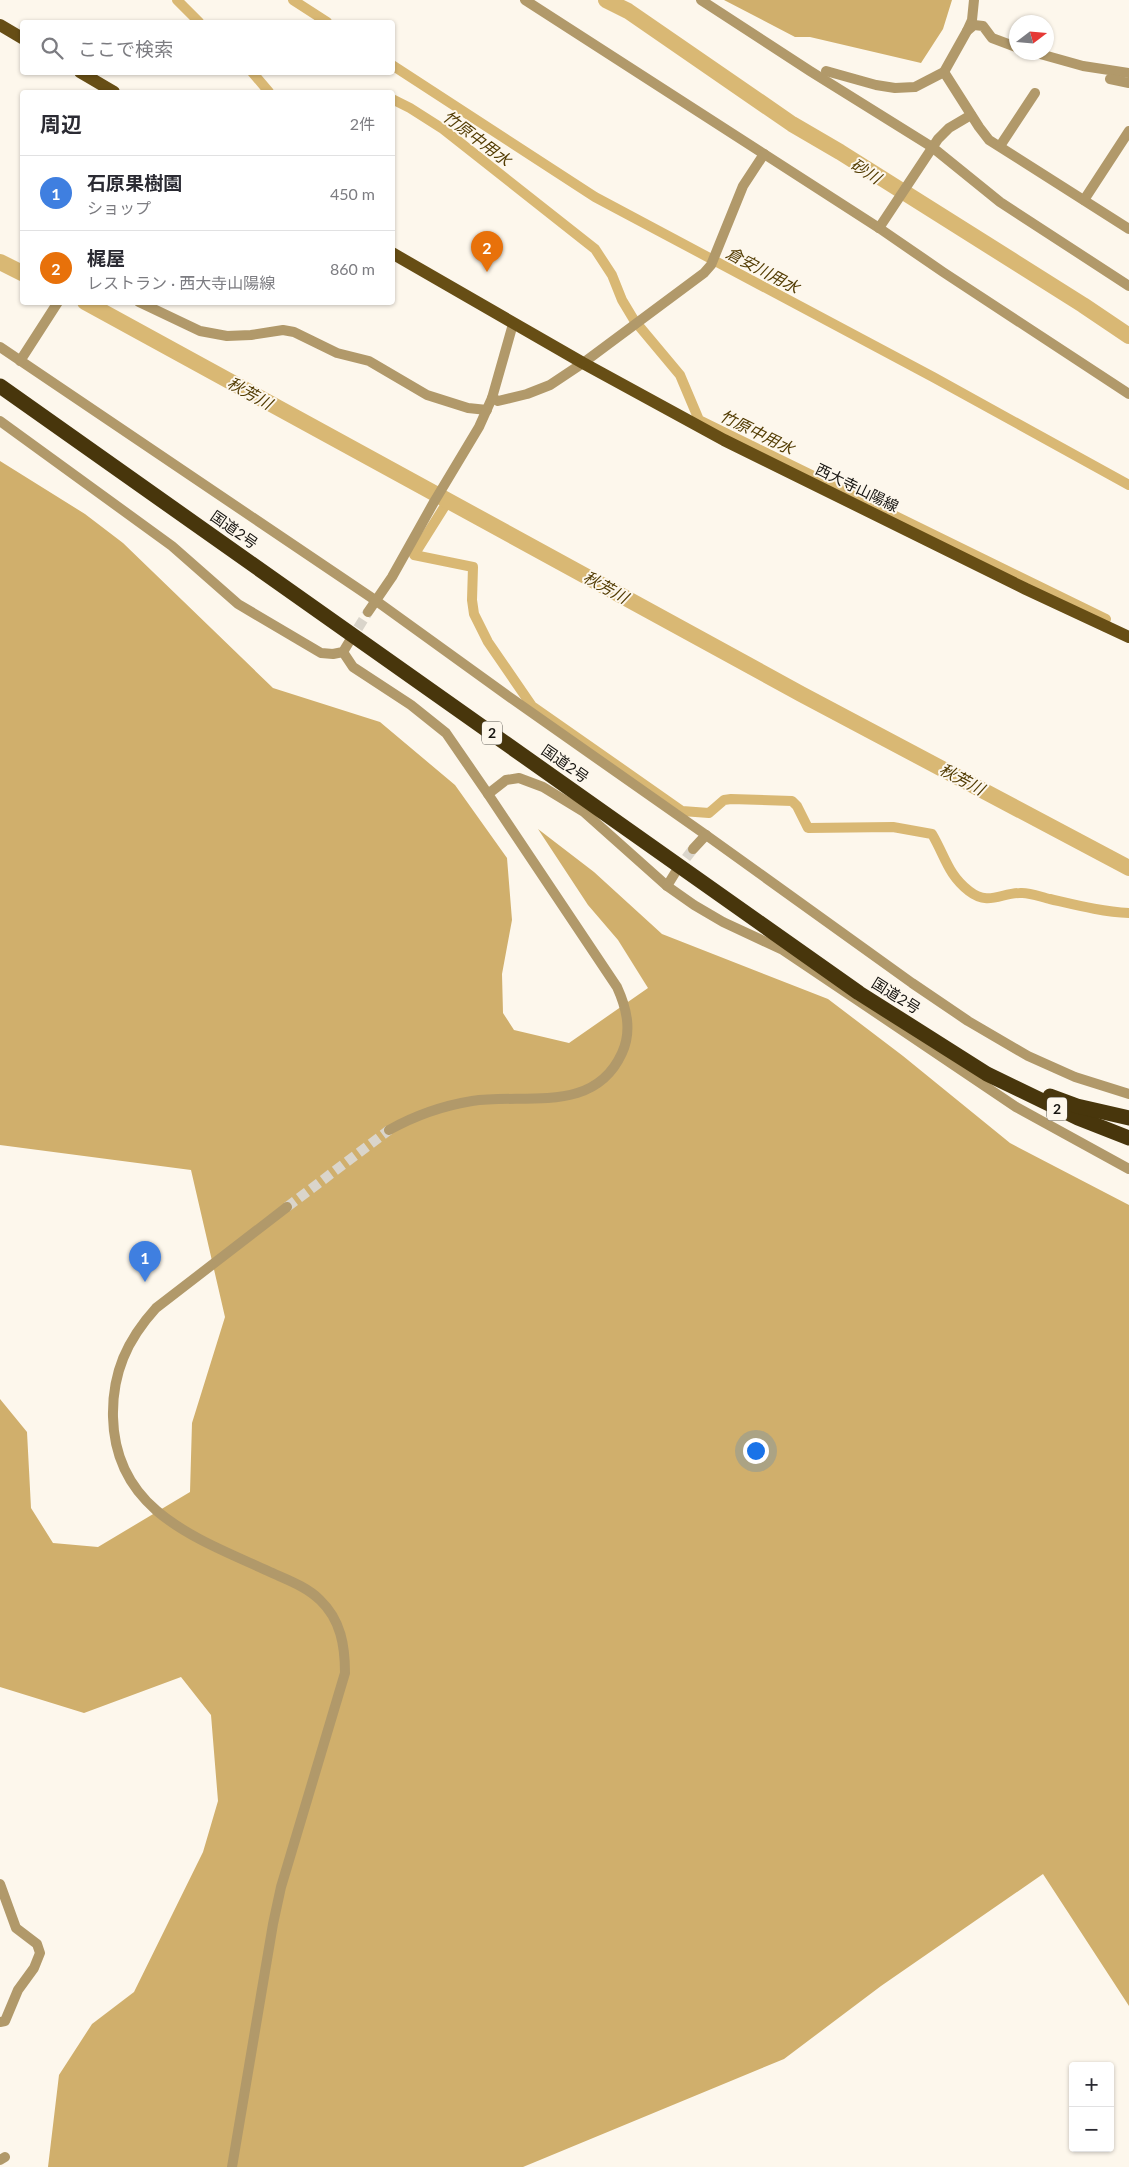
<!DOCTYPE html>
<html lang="ja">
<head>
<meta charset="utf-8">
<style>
	body { margin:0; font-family:Lato,"Noto Sans JP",sans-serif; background:#f7f7f7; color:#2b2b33 }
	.controls { position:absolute; right:15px; bottom:15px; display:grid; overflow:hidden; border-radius:5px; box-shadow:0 1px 4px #0004 }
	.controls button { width:45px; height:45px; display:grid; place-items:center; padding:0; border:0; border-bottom:1px solid #e1e1e2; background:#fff; color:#2b2b33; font:25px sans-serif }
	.compass { position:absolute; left:1009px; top:15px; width:45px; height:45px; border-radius:50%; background:#fff; box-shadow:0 1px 4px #0004; rotate:74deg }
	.you { position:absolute; left:755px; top:1450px; width:18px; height:18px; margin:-12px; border:4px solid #fff; border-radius:50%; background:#1a73e8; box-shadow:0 0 0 8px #1a73e833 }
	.badge { display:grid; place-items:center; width:32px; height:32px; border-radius:50%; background:#0b8043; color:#fff; font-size:16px; font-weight:700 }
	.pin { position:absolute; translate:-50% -41px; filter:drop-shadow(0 1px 2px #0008) }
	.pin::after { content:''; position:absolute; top:26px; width:18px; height:15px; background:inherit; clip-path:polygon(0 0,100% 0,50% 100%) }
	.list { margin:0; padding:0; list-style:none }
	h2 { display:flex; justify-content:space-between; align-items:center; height:65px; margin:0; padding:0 20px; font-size:21px }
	h2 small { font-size:16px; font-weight:400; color:#7c7c81 }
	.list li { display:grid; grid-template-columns:32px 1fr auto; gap:15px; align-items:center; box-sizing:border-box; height:75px; padding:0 20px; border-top:1px solid #e1e1e2 }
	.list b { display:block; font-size:19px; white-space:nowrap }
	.list p { margin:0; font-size:16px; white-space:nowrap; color:#7c7c81 }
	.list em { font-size:16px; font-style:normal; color:#7c7c81 }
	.icon { flex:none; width:28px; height:28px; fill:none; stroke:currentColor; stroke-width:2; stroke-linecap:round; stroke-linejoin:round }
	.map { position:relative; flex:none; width:1129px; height:2167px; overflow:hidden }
	.search { position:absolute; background:#fff; box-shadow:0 1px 4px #0004; left:20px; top:20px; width:375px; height:55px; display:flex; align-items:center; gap:12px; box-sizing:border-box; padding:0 18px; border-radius:5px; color:#7c7c81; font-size:19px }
	.panel { position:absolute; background:#fff; box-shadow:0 1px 4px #0004; left:20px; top:90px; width:375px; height:215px; border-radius:5px }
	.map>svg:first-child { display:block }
	.forest { fill:#d0af6c }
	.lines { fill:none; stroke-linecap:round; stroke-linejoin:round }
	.canal { stroke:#d9b874; stroke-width:10 }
	.river { stroke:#d9b874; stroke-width:16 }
	.minor-tunnel { stroke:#dad5cb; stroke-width:10; stroke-dasharray:10 5; stroke-linecap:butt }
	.minor { stroke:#b1996a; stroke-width:10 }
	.major { stroke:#674e15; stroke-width:12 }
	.highway { stroke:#48360c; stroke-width:15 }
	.labels { text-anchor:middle; stroke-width:4; stroke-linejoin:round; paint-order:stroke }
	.shield { fill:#fdf7ec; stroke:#5b5852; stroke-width:1 }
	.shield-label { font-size:14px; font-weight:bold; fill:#161410 }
	.street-label { font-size:15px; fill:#161410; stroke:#fdf7ec }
	.water-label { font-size:16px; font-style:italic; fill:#533c03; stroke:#fdf7ec }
</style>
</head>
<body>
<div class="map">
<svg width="1129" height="2167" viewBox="0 0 1129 2167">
	<rect width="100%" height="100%" fill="#fdf7ec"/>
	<g class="forest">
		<path d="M 724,0 L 952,0 L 943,29 L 921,63 L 810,37 L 795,37 Z"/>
		<path d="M 0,461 L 85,514 L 123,543 L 273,688 L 380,722 L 455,785 L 507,858 L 512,920 L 502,974 L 503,1013 L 514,1030 L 569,1043 L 648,988 L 618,940 L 588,905 L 538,829 L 594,872 L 662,934 L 828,999 L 903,1056 L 1010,1143 L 1129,1205 L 1129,2006 L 1043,1874 L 881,1986 L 784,2059 L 523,2167 L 48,2167 L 59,2075 L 92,2024 L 134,1992 L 203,1852 L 218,1801 L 211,1715 L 181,1677 L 84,1713 L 0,1687 L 0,1399 L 27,1432 L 31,1508 L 53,1543 L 98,1547 L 190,1492 L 192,1423 L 225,1317 L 191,1170 L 0,1145 Z"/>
	</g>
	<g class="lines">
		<g class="canal">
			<path d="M 177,0 L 199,22"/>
			<path d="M 293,0 L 327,22"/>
			<path d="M 392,65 L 595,197 L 933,377 L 1129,485"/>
			<path d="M 252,72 L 269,92"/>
			<path d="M 392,99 L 410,108 L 443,129 L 595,249 L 612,275 L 622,300 L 634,320 L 680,375 L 699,420 L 1106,619"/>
			<path d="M 448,501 L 414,555 L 473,567 L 472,600 L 474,614 L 488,642 L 532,706 L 682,811 L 709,813 L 724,800 L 731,799 L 792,801 L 797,806 L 808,828 L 893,827 L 932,834 C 945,856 948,875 969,891 C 988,906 1001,893 1020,893 C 1029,892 1041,897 1050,899 C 1076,905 1103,912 1129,913"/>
		</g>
		<g class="river">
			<path d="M 606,0 L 628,11 L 792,124 L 840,152 L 1083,305 L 1129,336"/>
			<path d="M 0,262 L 22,273"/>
			<path d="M 85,302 L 801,694 L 1129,868"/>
		</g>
		<g class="minor-tunnel">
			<path d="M 350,641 L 368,612"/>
			<path d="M 677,870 L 693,849"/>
			<path d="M 287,1207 L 389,1130"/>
		</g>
		<g class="minor">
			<path d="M 525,0 L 879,228 L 943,272 L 1129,394"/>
			<path d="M 701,0 L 810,71 L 932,147 L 1000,202 L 1129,286"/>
			<path d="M 967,31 L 972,20 L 974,0"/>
			<path d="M 1033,52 L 1083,66 L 1129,73"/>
			<path d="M 826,71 L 876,85 L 895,88 L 915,87 L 944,72 L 967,31 L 974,25 L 983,26 L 992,38 L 1016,47"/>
			<path d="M 944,72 L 979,127 L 989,140 L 1129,229"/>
			<path d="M 1110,79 L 1129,83"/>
			<path d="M 1000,146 L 1035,93"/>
			<path d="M 1084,200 L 1129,131"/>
			<path d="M 879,228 L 938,139 L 949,128 L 971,115"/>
			<path d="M 139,302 L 200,331 L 227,336 L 251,335 L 283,330 L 294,332 L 337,353 L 369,361 L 427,395 L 468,408 L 487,410"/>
			<path d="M 0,347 L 375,600 L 508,696 L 706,835 L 912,983 L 968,1021 L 1028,1056 L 1075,1077 L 1129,1094"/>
			<path d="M 20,361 L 58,302"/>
			<path d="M 492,398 L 498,401 L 527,394 L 550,385 L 583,363 L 704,273 L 711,265 L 743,186 L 764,154"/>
			<path d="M 0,421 L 172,546 L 238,604 L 321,653 L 333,654 L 343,652 L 349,642"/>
			<path d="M 368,612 L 392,577 L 434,502 L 479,427 L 492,398 L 513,324"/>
			<path d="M 343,652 L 353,667 L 411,705 L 446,733 L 488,794 L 617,987 C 627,1009 632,1031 622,1053 C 594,1115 525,1093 472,1101 C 441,1106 416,1115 389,1130"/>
			<path d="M 488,794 L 506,780 L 519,778 L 543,787 L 584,812 L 667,886 L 694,905 L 723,922 L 783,950 L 1016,1107 L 1129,1169"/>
			<path d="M 693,849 L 706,835"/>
			<path d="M 667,886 L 675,873"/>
			<path d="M 0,1884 L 16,1928 L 37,1944 L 40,1953 L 34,1968 L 18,1990 L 5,2021 L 0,2022"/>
			<path d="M 0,2160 L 5,2157"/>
			<path d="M 232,2167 L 273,1924 L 281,1887 L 345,1673 C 345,1646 341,1620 320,1600 C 306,1586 285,1579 268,1571 C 196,1538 115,1511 113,1417 C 112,1373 127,1340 156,1308 L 287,1207"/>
		</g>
		<g class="major">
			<path d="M 0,25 L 22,38"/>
			<path d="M 80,72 L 114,92"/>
			<path d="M 392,253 L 583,363 L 724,440 L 1026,589 L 1129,637"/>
		</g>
		<g class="highway">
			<path d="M 0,386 L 859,993 L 987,1074 L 1078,1118 L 1129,1138"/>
			<path d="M 1050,1096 L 1077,1106 L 1129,1118"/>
		</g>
	</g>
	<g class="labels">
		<g class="shield">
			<rect x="482" y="721.5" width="20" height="23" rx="4"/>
			<rect x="1047" y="1097.5" width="20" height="23" rx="4"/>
		</g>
		<g class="shield-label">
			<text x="492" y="738">2</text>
			<text x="1057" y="1114">2</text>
		</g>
		<g class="street-label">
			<text transform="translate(857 488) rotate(26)" y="5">西大寺山陽線</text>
			<text transform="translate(234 530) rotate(35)" y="5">国道2号</text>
			<text transform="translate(565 764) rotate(35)" y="5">国道2号</text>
			<text transform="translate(896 996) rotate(32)" y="5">国道2号</text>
		</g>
		<g class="water-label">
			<text transform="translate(477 138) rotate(37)" y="6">竹原中用水</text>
			<text transform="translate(866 171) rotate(32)" y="6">砂川</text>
			<text transform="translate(763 270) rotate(28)" y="6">倉安川用水</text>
			<text transform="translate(250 393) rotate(29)" y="6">秋芳川</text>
			<text transform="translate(757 432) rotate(26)" y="6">竹原中用水</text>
			<text transform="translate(606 587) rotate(29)" y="6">秋芳川</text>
			<text transform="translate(962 779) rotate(28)" y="6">秋芳川</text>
		</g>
	</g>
</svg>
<div class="controls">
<button>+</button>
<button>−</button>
</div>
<svg class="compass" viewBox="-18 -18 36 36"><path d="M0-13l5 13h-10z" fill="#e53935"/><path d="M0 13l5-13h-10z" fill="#7c7c81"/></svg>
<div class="you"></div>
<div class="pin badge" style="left:145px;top:1282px;background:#3f7fe0">1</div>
<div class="pin badge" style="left:487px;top:272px;background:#e8710a">2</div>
<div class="search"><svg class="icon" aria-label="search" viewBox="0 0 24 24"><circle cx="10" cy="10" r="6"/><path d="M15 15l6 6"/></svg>ここで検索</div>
<section class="panel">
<h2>周辺<small>2件</small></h2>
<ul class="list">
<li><span class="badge" style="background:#3f7fe0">1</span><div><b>石原果樹園</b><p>ショップ</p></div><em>450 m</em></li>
<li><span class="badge" style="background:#e8710a">2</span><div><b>梶屋</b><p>レストラン · 西大寺山陽線</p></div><em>860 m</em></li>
</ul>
</section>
</div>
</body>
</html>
